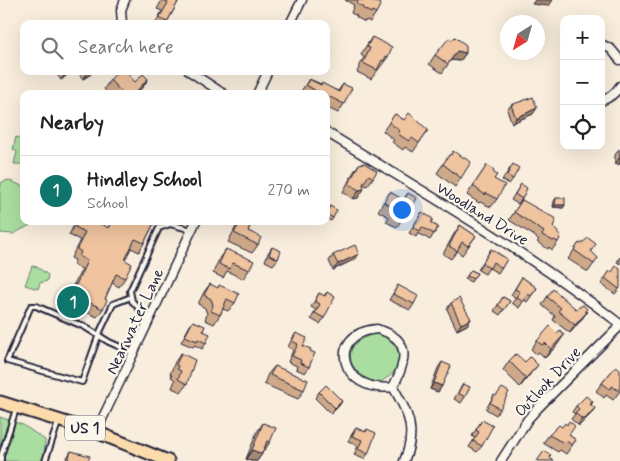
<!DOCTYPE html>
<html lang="en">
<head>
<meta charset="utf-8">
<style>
	body { margin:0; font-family:Mynerve,sans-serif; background:#f2f2f2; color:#222 }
	.controls { position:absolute; right:15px; top:15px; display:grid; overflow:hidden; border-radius:10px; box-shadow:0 5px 20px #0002 }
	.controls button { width:45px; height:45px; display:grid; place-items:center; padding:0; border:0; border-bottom:1px solid #e0e0e0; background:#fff; color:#222; font:25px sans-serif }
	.compass { position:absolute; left:500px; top:15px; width:45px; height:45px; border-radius:50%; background:#fff; box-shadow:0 5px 20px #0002; rotate:217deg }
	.you { position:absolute; left:401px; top:209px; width:18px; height:18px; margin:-12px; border:4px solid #fff; border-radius:50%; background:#1a73e8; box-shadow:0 0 0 8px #1a73e833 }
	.badge { display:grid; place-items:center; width:32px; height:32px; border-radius:50%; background:#0f766e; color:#fff; font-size:16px; font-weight:700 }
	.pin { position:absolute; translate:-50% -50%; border:2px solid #fff; box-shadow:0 1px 5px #0006 }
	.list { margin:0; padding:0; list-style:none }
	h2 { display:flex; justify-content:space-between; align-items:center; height:65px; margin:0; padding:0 20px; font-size:21px }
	h2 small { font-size:16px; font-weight:400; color:#767676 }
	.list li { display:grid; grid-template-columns:32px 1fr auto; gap:15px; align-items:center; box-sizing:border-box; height:70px; padding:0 20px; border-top:1px solid #e0e0e0 }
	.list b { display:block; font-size:19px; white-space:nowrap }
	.list p { margin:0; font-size:16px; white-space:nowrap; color:#767676 }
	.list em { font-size:16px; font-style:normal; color:#767676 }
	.icon { flex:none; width:28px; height:28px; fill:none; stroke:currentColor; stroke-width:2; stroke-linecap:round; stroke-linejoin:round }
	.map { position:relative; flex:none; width:620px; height:461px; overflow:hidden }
	.search { position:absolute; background:#fff; box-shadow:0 5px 20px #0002; left:20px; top:20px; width:310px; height:55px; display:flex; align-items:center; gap:12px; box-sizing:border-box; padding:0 18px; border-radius:10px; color:#767676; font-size:19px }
	.panel { position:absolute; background:#fff; box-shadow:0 5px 20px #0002; left:20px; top:90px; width:310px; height:135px; border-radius:10px }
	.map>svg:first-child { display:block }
	.green { fill:#aadea0; stroke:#66806e }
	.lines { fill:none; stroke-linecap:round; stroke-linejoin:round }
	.service-casing { stroke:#22223b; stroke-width:8 }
	.minor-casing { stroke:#22223b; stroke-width:11 }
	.primary-casing { stroke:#22223b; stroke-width:15 }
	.service { stroke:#fbf7ec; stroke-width:4 }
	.minor { stroke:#fbf7ec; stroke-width:8 }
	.primary { stroke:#fcdcac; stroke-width:11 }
	.wall { fill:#cea989; stroke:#22223b }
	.shaded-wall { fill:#a7896f; stroke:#22223b }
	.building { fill:#efc49f; stroke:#22223b }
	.labels { text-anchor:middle; stroke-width:4.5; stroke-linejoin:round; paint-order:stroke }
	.shield { fill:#fbf7ec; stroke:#636270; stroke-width:1 }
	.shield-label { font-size:15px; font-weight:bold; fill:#22223b }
	.street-label { font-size:16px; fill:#22223b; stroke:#fbf7ec }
</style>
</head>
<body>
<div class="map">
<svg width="620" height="461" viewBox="0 0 620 461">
	<rect width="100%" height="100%" fill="#f9eddd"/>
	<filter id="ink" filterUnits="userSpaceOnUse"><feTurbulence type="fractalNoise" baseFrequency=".02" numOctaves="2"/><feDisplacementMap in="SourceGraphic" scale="10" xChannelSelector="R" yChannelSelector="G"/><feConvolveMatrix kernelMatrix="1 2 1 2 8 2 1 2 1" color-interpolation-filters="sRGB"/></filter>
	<g filter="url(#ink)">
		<g class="green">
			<path d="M 16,137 L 24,140 L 23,164 L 14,164 L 17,152 L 13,149 Z"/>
			<path d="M 9,180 L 24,187 L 24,221 L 38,221 L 13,234 L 0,233 L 0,189 L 2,182 Z"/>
			<path d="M 32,266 L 37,267 L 48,275 L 47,281 L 40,283 L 38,289 L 25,285 Z"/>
			<path d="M 377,334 C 391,337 404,352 397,367 C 393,375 386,379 378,383 C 344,374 339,340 377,334 Z"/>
			<path d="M 0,417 L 23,425 L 45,440 L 44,461 L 0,461 Z"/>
		</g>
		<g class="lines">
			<g class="service-casing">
				<g id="service">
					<path d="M 131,297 L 113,304 L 99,334 L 82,382 L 7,361 L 31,306 L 36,306 L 85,327 L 109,342 L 134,353"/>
					<path d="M 149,319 L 132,301 L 130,291 L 159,228 L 170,224 L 192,230"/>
					<path d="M 1,461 L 1,456 L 16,409"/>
					<path d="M 45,461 L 58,423"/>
				</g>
			</g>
			<g class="minor-casing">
				<g id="minor">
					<path d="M 122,24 L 121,10 L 125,0"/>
					<path d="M 290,24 L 302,0"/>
					<path d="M 601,44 L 611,49 L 620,60"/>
					<path d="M 189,71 L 224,94"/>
					<path d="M 257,94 L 268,71"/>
					<path d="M 601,101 C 610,98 615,94 620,86"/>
					<path d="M 326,132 C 426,193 527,252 620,324"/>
					<path d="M 377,329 C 413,339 406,362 393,387 C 340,394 325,333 377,329 Z"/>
					<path d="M 393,387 C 409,414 417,431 404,461"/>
					<path d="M 96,432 L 196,221"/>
					<path d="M 501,461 L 528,419 L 538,408 L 620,326"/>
				</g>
			</g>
			<g class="primary-casing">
				<path id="primary" d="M 0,402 L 96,432 L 168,461"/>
			</g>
			<use href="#service" class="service"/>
			<use href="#minor" class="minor"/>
			<use href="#primary" class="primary"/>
		</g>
		<g class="wall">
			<path d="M 162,0 L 176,0 L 176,1 L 178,2 L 166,24 L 155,24 L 162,11 L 157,9 Z"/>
			<path d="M 345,0 L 374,0 L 376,13 L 370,22 L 366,20 L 365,22 L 356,17 L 357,16 L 351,13 L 354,5 Z"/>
			<path d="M 372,37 L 388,57 L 371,79 L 357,72 L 364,57 L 361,55 L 366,46 Z"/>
			<path d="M 466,53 L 460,61 L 451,60 L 442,73 L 429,64 L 435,55 Z"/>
			<path d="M 57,71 L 72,71 L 61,80 L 56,73 Z"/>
			<path d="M 77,71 L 93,71 L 91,74 L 83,79 Z"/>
			<path d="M 148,79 L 142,88 L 136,94 L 109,94 L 104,89 L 110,80 L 135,82 Z"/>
			<path d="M 309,79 L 338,91 L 343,84 L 344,104 L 338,113 L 326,107 L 326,94 L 300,93 Z"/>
			<path d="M 511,105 L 533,114 L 512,123 L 507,110 Z"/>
			<path d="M 395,114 L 404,120 L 428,130 L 413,152 L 405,147 L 403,150 L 392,142 L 394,140 L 383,131 Z"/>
			<path d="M 619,149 L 620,164 L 615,164 L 615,155 Z"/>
			<path d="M 450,154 L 461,178 L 455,187 L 437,173 Z"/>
			<path d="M 359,164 L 373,178 L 367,186 L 363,184 L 358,198 L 353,199 L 343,192 L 353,173 Z"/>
			<path d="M 513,164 L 513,179 L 509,184 L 502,180 Z"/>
			<path d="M 487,165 L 494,179 L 497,199 L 491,207 L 480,202 L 479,203 L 467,195 Z"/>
			<path d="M 521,184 L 522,199 L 518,204 L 511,200 Z"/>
			<path d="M 390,192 L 403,200 L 408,193 L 413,206 L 407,215 L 405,214 L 397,227 L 386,222 L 389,217 L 378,211 Z"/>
			<path d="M 556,198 L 565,205 L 563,208 L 553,207 L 554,201 Z"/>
			<path d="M 522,200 L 553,227 L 558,242 L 552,250 L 549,247 L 548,249 L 537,242 L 539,240 L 533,235 L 509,220 Z"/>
			<path d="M 330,206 L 333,218 L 331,221 L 326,218 L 326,212 Z"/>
			<path d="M 422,212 L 431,223 L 438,227 L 430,240 L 418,233 L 416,237 L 409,233 Z"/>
			<path d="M 76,221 L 95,221 L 108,228 L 111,221 L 155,221 L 144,243 L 139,252 L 131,248 L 125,260 L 125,278 L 119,287 L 112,283 L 105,299 L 103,309 L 97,317 L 63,301 L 68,292 L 74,284 L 82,269 L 73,265 L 75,260 L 71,258 L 80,240 L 69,235 Z"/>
			<path d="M 239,221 L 252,221 L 248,231 L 258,245 L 252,253 L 228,242 Z"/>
			<path d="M 460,225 L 476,236 L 462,255 L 457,251 L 451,259 L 443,254 L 454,234 Z"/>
			<path d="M 579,243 L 591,251 L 598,258 L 588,272 L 568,259 Z"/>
			<path d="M 272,247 L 278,259 L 273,265 L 265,261 L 268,253 Z"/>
			<path d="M 226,249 L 249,270 L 243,279 L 227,271 L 223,278 L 213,273 L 220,257 Z"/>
			<path d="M 491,249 L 507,259 L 498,273 L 489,268 L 485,274 L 478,270 Z"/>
			<path d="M 333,255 L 355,259 L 333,270 L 329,261 Z"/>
			<path d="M 620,257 L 620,264 L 617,262 Z"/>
			<path d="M 471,270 L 477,273 L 471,282 L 465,279 Z"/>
			<path d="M 610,271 L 620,288 L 615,294 L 601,284 Z"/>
			<path d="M 522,277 L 537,288 L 527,302 L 524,300 L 519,308 L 512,303 L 516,298 L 511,295 Z"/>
			<path d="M 210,284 L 235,303 L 228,311 L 223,309 L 220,315 L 214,324 L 205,320 L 207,314 L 205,308 L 198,304 L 204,292 Z"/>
			<path d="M 398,285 L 414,304 L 410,310 L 389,300 Z"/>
			<path d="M 327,292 L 324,318 L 320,324 L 311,319 L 316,310 L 311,307 L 319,293 L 324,296 Z"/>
			<path d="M 503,297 L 510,301 L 500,315 L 494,311 Z"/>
			<path d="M 547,297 L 576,309 L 586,311 L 587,312 L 581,320 L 570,333 L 553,320 L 555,316 L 542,305 Z"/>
			<path d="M 451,303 L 471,319 L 467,325 L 457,330 L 447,309 Z"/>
			<path d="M 193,321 L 203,331 L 206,343 L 202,349 L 195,345 L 193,347 L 181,342 L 189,327 Z"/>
			<path d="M 296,333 L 303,346 L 310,351 L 309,367 L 305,373 L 296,369 L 297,366 L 288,362 L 293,350 L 288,347 L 292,339 Z"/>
			<path d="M 537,341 L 558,344 L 545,358 L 539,352 L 536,354 L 531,349 Z"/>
			<path d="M 181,353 L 187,384 L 181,392 L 172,388 L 175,380 L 171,377 L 172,375 L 170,374 L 175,362 Z"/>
			<path d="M 509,361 L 531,373 L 520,387 L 503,370 Z"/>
			<path d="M 442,362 L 442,386 L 438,392 L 430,389 L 438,368 Z"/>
			<path d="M 275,366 L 304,390 L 298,399 L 264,384 L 268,374 Z"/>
			<path d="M 616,366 L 620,391 L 613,400 L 606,395 L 604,398 L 596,391 L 602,383 Z"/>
			<path d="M 463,384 L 465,397 L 461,403 L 454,399 Z"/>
			<path d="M 319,392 L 342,401 L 338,407 L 331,414 L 315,398 Z"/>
			<path d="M 494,395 L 500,409 L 496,415 L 486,409 Z"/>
			<path d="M 593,402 L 591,405 L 591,414 L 580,425 L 578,425 L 571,419 L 575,414 L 572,412 L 576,406 Z"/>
			<path d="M 482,420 L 482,446 L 477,452 L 469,447 L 475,438 L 472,436 Z"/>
			<path d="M 263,423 L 264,451 L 263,451 L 262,454 L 257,461 L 251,461 L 246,459 L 257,432 Z"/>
			<path d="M 356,428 L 365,432 L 367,429 L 368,454 L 364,459 L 354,455 L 358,446 L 348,441 L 352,434 Z"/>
			<path d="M 549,435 L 569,435 L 576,440 L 566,454 L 560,450 L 558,452 L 543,443 Z"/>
			<path d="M 71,451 L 88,461 L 65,461 Z"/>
		</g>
		<g class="shaded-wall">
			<path d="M 535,0 L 552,0 L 548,6 L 532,4 Z"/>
			<path d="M 457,51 L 466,53 L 460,61 L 451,60 Z"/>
			<path d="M 67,71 L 72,71 L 61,80 Z"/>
			<path d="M 89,71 L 93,71 L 91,74 L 83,79 Z"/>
			<path d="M 148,79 L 142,88 L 136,94 L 134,94 Z"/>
			<path d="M 537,108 L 533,114 L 512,123 L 516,118 Z"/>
			<path d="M 619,158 L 620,158 L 620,164 L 615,164 Z"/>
			<path d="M 364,189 L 358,198 L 353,199 L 359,190 Z"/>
			<path d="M 555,205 L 565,205 L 563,208 L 553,207 Z"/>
			<path d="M 359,254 L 355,259 L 333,270 L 338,264 Z"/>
			<path d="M 587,312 L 581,320 L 570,333 L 575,325 Z"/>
			<path d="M 471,319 L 467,325 L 457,330 L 461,324 Z"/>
			<path d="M 564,335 L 558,344 L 545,358 L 551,349 Z"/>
			<path d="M 538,365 L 531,373 L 520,387 L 526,378 Z"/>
			<path d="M 434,383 L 442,386 L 438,392 L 430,389 Z"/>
			<path d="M 342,401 L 338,407 L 331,414 L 335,408 Z"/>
			<path d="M 595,408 L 591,414 L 580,425 L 578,425 L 582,419 Z"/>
			<path d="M 267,441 L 270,442 L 264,451 L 260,450 Z"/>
			<path d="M 252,450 L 262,454 L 257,461 L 251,461 L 246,459 Z"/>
		</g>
		<g class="building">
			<path d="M 164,0 L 176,0 L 176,1 L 178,2 L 167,22 L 159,18 L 168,3 Z"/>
			<path d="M 358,0 L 374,0 L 373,1 L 381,4 L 376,13 L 372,11 L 371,13 L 362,8 L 363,7 L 357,4 Z"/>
			<path d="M 372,37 L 392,47 L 388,57 L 386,56 L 384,61 L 382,60 L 377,70 L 363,63 L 370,48 L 367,47 Z"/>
			<path d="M 455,37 L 466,45 L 466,53 L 457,51 L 448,64 L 435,55 L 449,38 L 452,40 Z"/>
			<path d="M 118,71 L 125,71 L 135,82 L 143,74 L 148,79 L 134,94 L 123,94 L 110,80 Z"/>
			<path d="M 309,79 L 321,85 L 322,83 L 339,92 L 343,84 L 352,88 L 344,104 L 326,95 L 326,94 L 321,94 L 306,85 Z"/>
			<path d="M 533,97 L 537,108 L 516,118 L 511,105 Z"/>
			<path d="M 409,113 L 428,130 L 419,143 L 412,138 L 409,141 L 398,134 L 400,131 L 389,122 L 395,114 L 404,120 Z"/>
			<path d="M 453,151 L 471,162 L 461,178 L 443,164 L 450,154 L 451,155 Z"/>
			<path d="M 364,163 L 377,171 L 373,178 L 369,175 L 363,184 L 364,189 L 359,190 L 349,184 L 359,164 Z"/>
			<path d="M 513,164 L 519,168 L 513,179 L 507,175 Z"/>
			<path d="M 487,165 L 493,169 L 494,173 L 497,175 L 494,179 L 505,185 L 497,199 L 486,193 L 485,195 L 473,186 Z"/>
			<path d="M 521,184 L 527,188 L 522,199 L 515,194 Z"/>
			<path d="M 390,192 L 404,200 L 408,193 L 417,198 L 413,206 L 410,205 L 403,219 L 393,213 L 395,209 L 384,202 Z"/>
			<path d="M 556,198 L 565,198 L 565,205 L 555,205 Z"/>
			<path d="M 522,200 L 556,219 L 553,227 L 561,236 L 558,242 L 554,240 L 553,241 L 542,235 L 544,232 L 514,212 Z"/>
			<path d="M 330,206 L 337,210 L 333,218 L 326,214 Z"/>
			<path d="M 422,212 L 433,219 L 431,223 L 438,227 L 434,234 L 422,227 L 420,231 L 413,227 Z"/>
			<path d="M 78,221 L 95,221 L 109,228 L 113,221 L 155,221 L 144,243 L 135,239 L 125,260 L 132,264 L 125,278 L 116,274 L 105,299 L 107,300 L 103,309 L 69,293 L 74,284 L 76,285 L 87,261 L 79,256 L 81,252 L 77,249 L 85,232 L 75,227 Z"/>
			<path d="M 241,221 L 252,221 L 248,231 L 261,237 L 258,245 L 234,233 Z"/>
			<path d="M 460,225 L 476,236 L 468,246 L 462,242 L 457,251 L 449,246 Z"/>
			<path d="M 588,238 L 596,244 L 591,251 L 598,258 L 594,264 L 574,250 L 579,243 L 581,244 Z"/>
			<path d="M 355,245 L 359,254 L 338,264 L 333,255 Z"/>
			<path d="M 272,247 L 281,251 L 278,259 L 269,255 Z"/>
			<path d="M 226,249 L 254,261 L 249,270 L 233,263 L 229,269 L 219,264 Z"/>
			<path d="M 491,249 L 507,259 L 502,268 L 493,262 L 490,268 L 482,264 Z"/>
			<path d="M 616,266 L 620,269 L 620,288 L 619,289 L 605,278 L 610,271 L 612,272 Z"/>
			<path d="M 471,270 L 477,273 L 473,279 L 467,276 Z"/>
			<path d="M 522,277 L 537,288 L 531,296 L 528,294 L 523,302 L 516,297 L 520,292 L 515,289 Z"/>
			<path d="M 210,284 L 218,288 L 219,285 L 239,294 L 235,303 L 227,299 L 220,315 L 211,311 L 213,305 L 211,299 L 204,295 Z"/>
			<path d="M 398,285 L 418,296 L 414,304 L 393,294 Z"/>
			<path d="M 553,289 L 576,309 L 583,305 L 587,309 L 585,311 L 587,312 L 575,325 L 558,311 L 561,308 L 547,297 Z"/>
			<path d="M 327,292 L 335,297 L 324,318 L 315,313 L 320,304 L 315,301 L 319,293 L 325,296 Z"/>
			<path d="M 503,297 L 510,301 L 504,310 L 498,305 Z"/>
			<path d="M 459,298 L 471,319 L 461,324 L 451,303 Z"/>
			<path d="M 193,321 L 205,326 L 203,331 L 210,334 L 206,343 L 198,339 L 197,341 L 185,336 Z"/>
			<path d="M 550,326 L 557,333 L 560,330 L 564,335 L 551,349 L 545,343 L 542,345 L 537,341 Z"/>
			<path d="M 296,333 L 307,338 L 303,346 L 311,349 L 310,351 L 315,353 L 309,367 L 300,363 L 301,360 L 292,356 L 298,344 L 292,341 Z"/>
			<path d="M 181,353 L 195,360 L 187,384 L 178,379 L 181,371 L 177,369 L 178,366 L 176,365 Z"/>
			<path d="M 516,354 L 525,362 L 530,357 L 538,365 L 526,378 L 509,361 Z"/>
			<path d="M 442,362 L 451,366 L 442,386 L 434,383 Z"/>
			<path d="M 275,366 L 308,380 L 304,390 L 270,375 Z"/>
			<path d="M 616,366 L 620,369 L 620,390 L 619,391 L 612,386 L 610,389 L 602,383 Z"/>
			<path d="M 463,384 L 470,387 L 465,397 L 458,393 Z"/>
			<path d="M 326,385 L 342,401 L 335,408 L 319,392 Z"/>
			<path d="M 502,388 L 509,392 L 500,409 L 490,403 L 494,395 L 496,396 Z"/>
			<path d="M 586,396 L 593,402 L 590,404 L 595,408 L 585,419 L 582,419 L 575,413 L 579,409 L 576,406 Z"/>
			<path d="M 482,420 L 493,426 L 482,446 L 473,441 L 479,432 L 476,430 Z"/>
			<path d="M 569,421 L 575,426 L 569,435 L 576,440 L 572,445 L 566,441 L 564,443 L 549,435 L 559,425 L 562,427 L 565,423 L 567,425 Z"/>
			<path d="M 263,423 L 276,428 L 270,442 L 267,441 L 262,454 L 252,450 Z"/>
			<path d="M 356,428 L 366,432 L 367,429 L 376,433 L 368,454 L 358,449 L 362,440 L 352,436 Z"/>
			<path d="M 71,451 L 90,456 L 88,461 L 73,461 L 68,460 Z"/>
			<path d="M 544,451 L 551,455 L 550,458 L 554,461 L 537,461 Z"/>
		</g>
	</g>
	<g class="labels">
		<rect class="shield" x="65" y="415.5" width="40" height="25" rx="4"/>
		<g class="shield-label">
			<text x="85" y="433">US 1</text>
		</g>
		<g class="street-label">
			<text transform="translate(483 213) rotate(32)" y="6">Woodland Drive</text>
			<text transform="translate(134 321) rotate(-65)" y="6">Nearwater Lane</text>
			<text transform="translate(547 381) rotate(-47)" y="6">Outlook Drive</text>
		</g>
	</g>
</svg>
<div class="controls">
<button>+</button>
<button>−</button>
<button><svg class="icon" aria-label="locate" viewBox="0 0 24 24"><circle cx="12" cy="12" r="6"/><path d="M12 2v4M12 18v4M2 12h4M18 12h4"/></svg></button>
</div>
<svg class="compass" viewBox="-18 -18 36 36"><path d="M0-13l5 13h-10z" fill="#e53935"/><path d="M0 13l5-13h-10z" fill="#767676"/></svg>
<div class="you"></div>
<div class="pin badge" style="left:73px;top:302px">1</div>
<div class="search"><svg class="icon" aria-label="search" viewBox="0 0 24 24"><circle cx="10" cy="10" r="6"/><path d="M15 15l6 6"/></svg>Search here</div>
<section class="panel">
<h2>Nearby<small></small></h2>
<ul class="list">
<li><span class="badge">1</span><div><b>Hindley School</b><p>School</p></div><em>270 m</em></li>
</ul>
</section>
</div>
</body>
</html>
